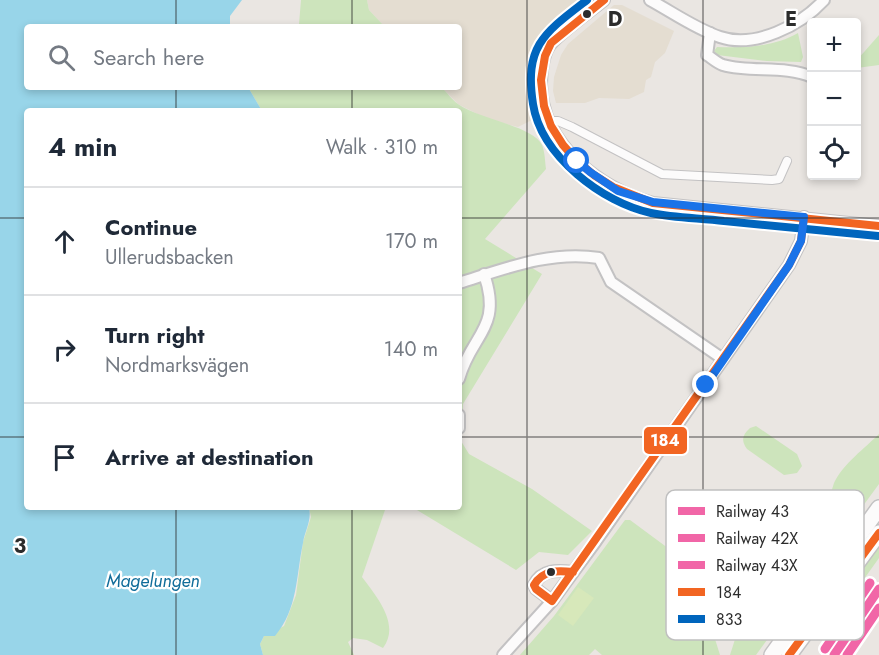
<!DOCTYPE html>
<html lang="en">
<head>
<meta charset="utf-8">
<style>
	body { margin:0; font-family:Jost,sans-serif; background:#f2f2f3; color:#1f2937 }
	.controls { position:absolute; right:18px; top:18px; display:grid; overflow:hidden; border-radius:6px; box-shadow:0 3px 9px #0003 }
	.controls button { width:54px; height:54px; display:grid; place-items:center; padding:0; border:0; border-bottom:2px solid #e0e1e3; background:#fff; color:#1f2937; font:30px sans-serif }
	.stop { position:absolute; width:18px; height:18px; margin:-14px; border:4px solid #1a73e8; border-radius:50%; background:#fff }
	.stop.end { background:#1a73e8; border-color:#fff; box-shadow:0 2px 6px #0008 }
	.list { margin:0; padding:0; list-style:none }
	h2 { display:flex; justify-content:space-between; align-items:center; height:78px; margin:0; padding:0 24px; font-size:26px }
	h2 small { font-size:20px; font-weight:400; color:#747a83 }
	.list li { display:grid; grid-template-columns:39px 1fr auto; gap:18px; align-items:center; box-sizing:border-box; height:108px; padding:0 24px; border-top:2px solid #e0e1e3 }
	.list b { display:block; font-size:22px; white-space:nowrap }
	.list p { margin:0; font-size:20px; white-space:nowrap; color:#747a83 }
	.list em { font-size:20px; font-style:normal; color:#747a83 }
	.icon { flex:none; width:33px; height:33px; fill:none; stroke:currentColor; stroke-width:2; stroke-linecap:round; stroke-linejoin:round }
	.map { position:relative; flex:none; width:879px; height:655px; overflow:hidden }
	.search { position:absolute; background:#fff; box-shadow:0 3px 9px #0003; left:24px; top:24px; width:438px; height:66px; display:flex; align-items:center; gap:15px; box-sizing:border-box; padding:0 21px; border-radius:6px; color:#747a83; font-size:22px }
	.panel { position:absolute; background:#fff; box-shadow:0 3px 9px #0003; left:24px; top:108px; width:438px; height:402px; border-radius:6px }
	.map>svg:first-child { display:block }
	.education { fill:#e4ddd1 }
	.green { fill:#cde4bc }
	.pitch { fill:#d7e8ba }
	.water { fill:#98d5e9 }
	.lines { fill:none; stroke-linecap:round; stroke-linejoin:round }
	.pedestrian-casing { stroke:#c3c2c3; stroke-width:10 }
	.minor-casing { stroke:#c3c2c3; stroke-width:14 }
	.secondary-casing { stroke:#c3c2c3; stroke-width:18 }
	.pedestrian { stroke:#fcfbfb; stroke-width:8 }
	.minor { stroke:#fcfbfb; stroke-width:10 }
	.secondary { stroke:#fcfbfb; stroke-width:15 }
	.bus-1-casing { stroke:#fff; stroke-width:12 }
	.bus-2-casing { stroke:#fff; stroke-width:12 }
	.bus-1 { stroke:#f26522; stroke-width:8 }
	.bus-2 { stroke:#0065bd; stroke-width:8 }
	.rail-1-casing { stroke:#fff; stroke-width:14 }
	.rail-2-casing { stroke:#fff; stroke-width:14 }
	.rail-3-casing { stroke:#fff; stroke-width:14 }
	.rail-1 { stroke:#f166a7; stroke-width:9 }
	.rail-2 { stroke:#f166a7; stroke-width:9 }
	.rail-3 { stroke:#f166a7; stroke-width:9 }
	.route { stroke:#1a73e8; stroke-width:8 }
	.grid { fill:none; stroke:#2c2c2c; stroke-width:1.5; stroke-opacity:0.55 }
	.bus-dot { fill:#2c2c2c; stroke:#fff; stroke-width:2 }
	.labels { text-anchor:middle; stroke-width:4.5; stroke-linejoin:round; paint-order:stroke }
	.water-label { font-size:18px; font-style:italic; fill:#116d9a; stroke:#fff }
	.key { fill:#fff; stroke:#c0c0c0; stroke-width:1.5 }
	.key-label { font-size:16px; fill:#2c2c2c }
	.grid-label { font-size:20px; text-anchor:middle; font-weight:bold; fill:#2c2c2c; stroke:#fff; stroke-width:4.5; stroke-linejoin:round; paint-order:stroke }
	.line-badge { stroke:#fff; stroke-width:2 }
	.badge-label { font-size:16px; text-anchor:middle; font-weight:bold; fill:#fff }
</style>
</head>
<body>
<div class="map">
<svg width="879" height="655" viewBox="0 0 879 655">
	<rect width="100%" height="100%" fill="#eae6e2"/>
	<g class="education">
		<path d="M 367,0 L 587,0 L 551,31 L 543,44 L 534,62 L 531,73 L 530,95 L 534,119 L 518,127 L 487,119 L 458,104 L 441,87 L 459,87 L 459,27 L 385,27 L 369,10 Z"/>
		<path d="M 614,5 L 622,5 L 674,31 L 665,53 L 655,62 L 651,77 L 646,80 L 644,92 L 629,99 L 599,98 L 585,103 L 556,103 L 553,91 L 554,77 L 561,55 L 568,44 Z"/>
	</g>
	<g class="green">
		<path d="M 301,0 L 367,0 L 369,10 L 385,27 L 292,27 L 299,24 Z"/>
		<path d="M 798,33 L 803,57 L 801,62 L 767,61 L 717,55 L 714,51 L 717,47 C 744,48 774,47 798,33 Z"/>
		<path d="M 879,35 L 879,65 L 857,68 L 857,60 Z"/>
		<path d="M 248,87 L 441,87 C 447,92 452,100 458,104 C 478,119 533,126 542,145 C 545,152 545,162 546,169 L 485,239 L 542,274 L 463,404 L 461,441 L 469,454 L 532,489 L 592,531 L 568,555 L 539,552 L 516,570 L 412,507 L 459,507 L 459,111 L 262,111 Z"/>
		<path d="M 756,426 L 797,454 L 802,466 L 797,473 L 784,475 L 747,449 C 741,441 742,435 750,428 Z"/>
		<path d="M 879,434 L 879,484 L 789,607 C 777,611 760,608 749,604 C 747,577 804,544 821,524 C 828,512 829,497 834,483 C 843,464 865,448 879,434 Z"/>
		<path d="M 309,507 L 386,507 L 362,577 C 376,596 401,624 383,648 L 367,640 L 353,638 L 348,642 L 354,655 L 263,655 L 260,644 L 264,636 L 284,626 L 296,595 L 303,542 L 311,517 Z"/>
		<path d="M 625,520 L 630,520 L 726,591 C 723,607 719,620 709,634 L 715,639 L 720,655 L 602,655 L 595,649 L 589,655 L 520,655 L 554,616 Z"/>
		<path d="M 879,544 L 879,558 L 826,632 L 820,635 L 816,632 Z"/>
		<path d="M 745,608 L 771,618 L 778,625 L 756,655 L 730,655 Z"/>
	</g>
	<path class="pitch" d="M 578,587 L 594,598 L 573,626 L 558,615 Z"/>
	<path class="water" d="M 0,0 L 242,0 L 230,16 L 230,27 L 27,27 L 27,87 L 248,87 L 262,111 L 27,111 L 27,507 L 309,507 C 312,521 305,530 303,543 C 296,576 298,609 275,636 L 264,636 L 260,644 L 263,655 L 0,655 Z"/>
	<g class="lines">
		<g class="pedestrian-casing">
			<path id="pedestrian" d="M 549,121 L 558,121 L 572,127 L 662,174 L 772,180 L 779,179 L 787,161"/>
		</g>
		<g class="minor-casing">
			<g id="minor">
				<path d="M 604,0 C 593,9 553,38 548,48 C 543,57 541,73 541,84 C 542,145 599,188 653,203 L 879,226"/>
				<path d="M 650,0 C 672,12 696,29 720,37 C 755,49 801,25 824,0"/>
				<path d="M 710,33 L 707,55 C 712,58 717,63 723,65 C 751,73 785,65 812,77"/>
				<path d="M 459,283 C 504,269 551,250 599,258 L 611,282 L 723,359"/>
				<path d="M 459,379 C 471,334 503,329 484,274"/>
				<path d="M 459,415 L 459,428"/>
				<path d="M 573,572 C 558,570 541,569 534,585 L 536,589 L 552,601 L 596,541 L 789,265 L 801,241 L 804,217"/>
				<path d="M 503,655 L 552,601"/>
			</g>
		</g>
		<g class="secondary-casing">
			<g id="secondary">
				<path d="M 772,655 L 879,508"/>
				<path d="M 789,655 L 879,533"/>
			</g>
		</g>
		<use href="#pedestrian" class="pedestrian"/>
		<use href="#minor" class="minor"/>
		<use href="#secondary" class="secondary"/>
		<g class="bus-1-casing">
			<g id="bus-1">
				<path d="M 604,0 L 551,43 L 545,56 L 541,80 L 544,106 L 551,126 L 563,145 L 577,161 L 594,175 L 613,187 L 653,203 L 879,226"/>
				<path d="M 573,572 C 557,570 543,570 534,585 L 536,589 L 552,601 L 789,265 L 801,241 L 804,217"/>
				<path d="M 789,655 L 879,533"/>
			</g>
		</g>
		<g class="bus-2-casing">
			<path id="bus-2" d="M 587,0 C 544,33 524,46 533,104 C 541,156 603,203 651,213 C 675,218 700,218 724,221 C 775,226 827,231 878,236"/>
		</g>
		<use href="#bus-1" class="bus-1"/>
		<use href="#bus-2" class="bus-2"/>
		<g class="rail-1-casing">
			<path id="rail-1" d="M 834,655 L 879,589"/>
		</g>
		<g class="rail-2-casing">
			<path id="rail-2" d="M 847,655 L 879,608"/>
		</g>
		<g class="rail-3-casing">
			<path id="rail-3" d="M 825,649 L 870,583"/>
		</g>
		<use href="#rail-1" class="rail-1"/>
		<use href="#rail-2" class="rail-2"/>
		<use href="#rail-3" class="rail-3"/>
	</g>
	<g class="lines">
		<path class="route" d="M 577,161 L 590,172 L 618,191 L 653,202 L 804,217 L 801,241 L 789,265 L 706,385"/>
	</g>
	<path class="grid" d="M 176,0 L 176,27M 352,0 L 352,27M 527,0 L 527,655M 703,0 L 703,655M 176,87 L 176,111M 352,87 L 352,111M 0,218 L 27,218M 459,218 L 879,218M 0,437 L 27,437M 459,437 L 879,437M 176,507 L 176,655M 352,507 L 352,655"/>
	<g class="bus-dot">
		<circle cx="587" cy="14" r="5"/>
		<circle cx="551" cy="572" r="5"/>
	</g>
	<g class="labels">
		<g class="water-label">
			<text x="153" y="587">Magelungen</text>
		</g>
	</g>
	<rect x="666" y="490" width="198" height="150" rx="9" class="key"/>
	<rect x="678" y="507" width="27" height="8" fill="#f166a7"/>
	<rect x="678" y="534" width="27" height="8" fill="#f166a7"/>
	<rect x="678" y="561" width="27" height="8" fill="#f166a7"/>
	<rect x="678" y="588" width="27" height="8" fill="#f26522"/>
	<rect x="678" y="615" width="27" height="8" fill="#0065bd"/>
	<g class="key-label">
		<text x="716" y="517">Railway 43</text>
		<text x="716" y="544">Railway 42X</text>
		<text x="716" y="571">Railway 43X</text>
		<text x="716" y="598">184</text>
		<text x="716" y="625">833</text>
	</g>
	<g class="grid-label">
		<text x="615" y="26">D</text>
		<text x="791" y="26">E</text>
		<text x="20" y="553">3</text>
	</g>
	<rect class="line-badge" x="643" y="426" width="45" height="29" rx="6" fill="#f26522"/>
	<g class="badge-label">
		<text x="665" y="446">184</text>
	</g>
</svg>
<div class="controls">
<button>+</button>
<button>−</button>
<button><svg class="icon" aria-label="locate" viewBox="0 0 24 24"><circle cx="12" cy="12" r="6"/><path d="M12 2v4M12 18v4M2 12h4M18 12h4"/></svg></button>
</div>
<div class="stop" style="left:577px;top:161px"></div>
<div class="stop end" style="left:706px;top:385px"></div>
<div class="search"><svg class="icon" aria-label="search" viewBox="0 0 24 24"><circle cx="10" cy="10" r="6"/><path d="M15 15l6 6"/></svg>Search here</div>
<section class="panel">
<h2>4 min<small>Walk · 310 m</small></h2>
<ul class="list">
<li><svg class="icon" aria-label="ahead" viewBox="0 0 24 24"><path d="M12 20V5M6 11l6-6 6 6"/></svg><div><b>Continue</b><p>Ullerudsbacken</p></div><em>170 m</em></li>
<li><svg class="icon" aria-label="right" viewBox="0 0 24 24"><path d="M7 20v-9h11M14 6l5 5-5 5"/></svg><div><b>Turn right</b><p>Nordmarksvägen</p></div><em>140 m</em></li>
<li><svg class="icon" aria-label="arrive" viewBox="0 0 24 24"><path d="M6 21V4h12l-3 4 3 4H6"/></svg><div><b>Arrive at destination</b></div></li>
</ul>
</section>
</div>
</body>
</html>
